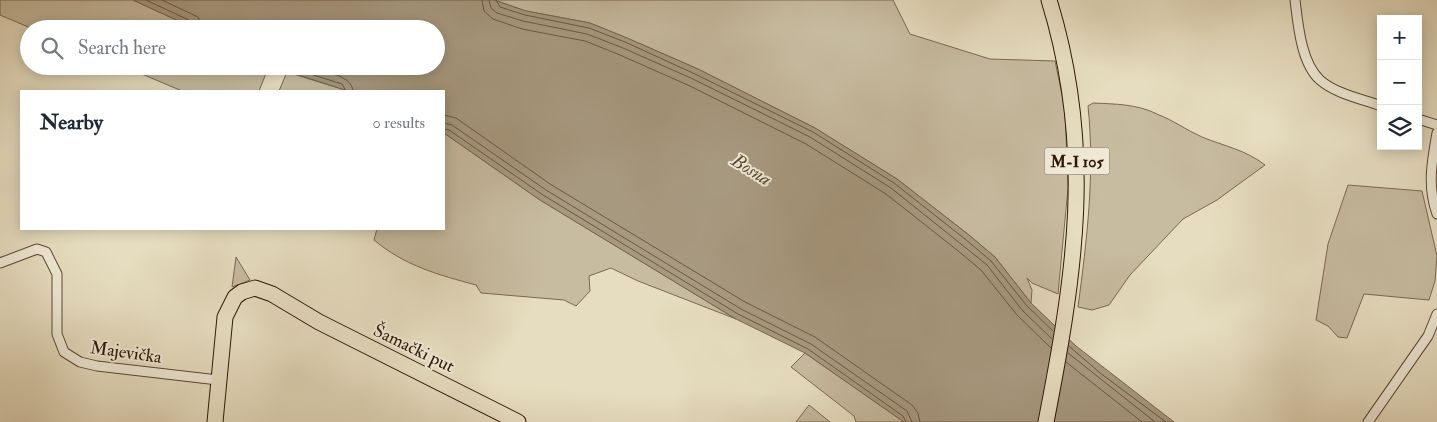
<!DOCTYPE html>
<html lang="en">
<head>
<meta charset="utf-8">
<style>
	body { margin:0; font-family:"IM FELL Double Pica",serif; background:#f6f6f7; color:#1f2937 }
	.controls { position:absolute; right:15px; top:15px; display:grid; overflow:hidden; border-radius:0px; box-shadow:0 2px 12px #0003 }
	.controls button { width:45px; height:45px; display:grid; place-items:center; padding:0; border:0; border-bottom:1px solid #e0e1e3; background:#fff; color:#1f2937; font:25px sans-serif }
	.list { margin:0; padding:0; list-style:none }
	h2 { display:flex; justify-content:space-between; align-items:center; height:65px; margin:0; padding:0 20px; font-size:21px }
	h2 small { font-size:16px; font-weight:400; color:#747a83 }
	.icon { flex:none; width:28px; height:28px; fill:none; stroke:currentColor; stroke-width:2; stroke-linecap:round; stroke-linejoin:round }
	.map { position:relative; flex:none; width:1437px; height:422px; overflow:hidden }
	.search { position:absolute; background:#fff; box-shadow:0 2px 12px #0003; left:20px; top:20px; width:425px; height:55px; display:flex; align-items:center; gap:12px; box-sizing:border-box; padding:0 18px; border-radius:28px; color:#747a83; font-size:19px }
	.panel { position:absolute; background:#fff; box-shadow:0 2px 12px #0003; left:20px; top:90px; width:425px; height:140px; border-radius:0px }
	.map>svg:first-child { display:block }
	.green { fill:#c7bba0; stroke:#7a6852 }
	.water { fill:#a79980; stroke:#76654e }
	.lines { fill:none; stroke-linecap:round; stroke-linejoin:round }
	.shore { stroke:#6a5842; stroke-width:1 }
	.minor-casing { stroke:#5b4833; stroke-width:11 }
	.primary-casing { stroke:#2d1604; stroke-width:17 }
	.minor { stroke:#efe9d6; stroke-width:9 }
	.primary { stroke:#e6ddc0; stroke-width:15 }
	.labels { text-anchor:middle; stroke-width:4; stroke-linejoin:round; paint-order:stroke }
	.shield { fill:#efe9d6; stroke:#675543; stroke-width:1 }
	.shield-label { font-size:16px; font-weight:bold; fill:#2d1604 }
	.street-label { font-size:18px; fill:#2d1604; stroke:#efe9d6 }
	.water-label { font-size:19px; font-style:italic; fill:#5e4a36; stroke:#efe9d6 }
</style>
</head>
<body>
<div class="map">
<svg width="1437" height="422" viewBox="0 0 1437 422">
	<rect width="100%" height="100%" fill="#e6ddc0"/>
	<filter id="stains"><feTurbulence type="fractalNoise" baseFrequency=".004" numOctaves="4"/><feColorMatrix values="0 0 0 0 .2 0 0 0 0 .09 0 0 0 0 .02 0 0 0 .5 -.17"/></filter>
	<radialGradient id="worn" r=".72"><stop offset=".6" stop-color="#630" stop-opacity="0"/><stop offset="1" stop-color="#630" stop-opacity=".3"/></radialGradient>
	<g class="green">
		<path d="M 0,0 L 133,0 L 196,29 L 33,29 L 0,15 Z"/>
		<path d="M 494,0 L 893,0 L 910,34 L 990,59 L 1055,61 L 1065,109 L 1068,188 L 1058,294 L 1032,283 L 1027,278 L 1032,290 L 1031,303 L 995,257 L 969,235 L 897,179 L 815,128 L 698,69 L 627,38 L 590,23 L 526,11 Z"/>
		<path d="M 123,66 L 269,66 L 259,91 L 182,91 Z"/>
		<path d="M 287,72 L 348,91 L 279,91 Z"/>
		<path d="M 1093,103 C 1115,104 1137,104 1157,114 C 1173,120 1186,130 1202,137 C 1224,146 1246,150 1265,165 L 1217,200 L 1183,219 L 1130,275 L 1109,305 L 1092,310 L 1078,307 C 1087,239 1095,174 1088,106 Z"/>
		<path d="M 444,133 L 540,200 L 736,319 L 638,281 L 611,268 L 589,276 L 590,291 L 576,306 L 564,300 L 481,293 L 476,285 C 439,275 405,266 374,240 L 377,229 L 444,229 Z"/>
		<path d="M 1348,185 L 1422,191 L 1437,256 L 1435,281 L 1429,300 L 1364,294 L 1347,338 L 1338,337 L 1328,326 L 1316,320 L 1328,244 Z"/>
		<path d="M 236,257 L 250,280 L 232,287 Z"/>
		<path d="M 805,353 L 904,422 L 856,422 L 854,416 L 791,367 Z"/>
		<path d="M 809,405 L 830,422 L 796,422 Z"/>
	</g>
	<path class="water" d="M 133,0 L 494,0 L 526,11 L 590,23 L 627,38 L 698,69 L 815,128 L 897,179 L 969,235 L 995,257 L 1031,303 L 1076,346 L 1174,422 L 904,422 L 805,353 L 736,319 L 540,200 L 444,133 L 444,91 L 348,91 L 271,66 L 436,66 L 436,29 L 196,29 Z"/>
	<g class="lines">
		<g class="shore">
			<path d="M 146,0 L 193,22 L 196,29"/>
			<path d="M 162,0 L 198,17 L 203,29"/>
			<path d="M 482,0 L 484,11 L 493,19 L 522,29 L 585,41 L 620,55 L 690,86 L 806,144 L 886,194 L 957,250 L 981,270 L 1017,315 L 1051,348"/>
			<path d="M 489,0 L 491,8 L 497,13 L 523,21 L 587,34 L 623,48 L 693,79 L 810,137 L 891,188 L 961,244 L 987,265 L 1022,310 L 1052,339"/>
			<path d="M 496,0 L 500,7 L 525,15 L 589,28 L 625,42 L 695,74 L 813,132 L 894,183 L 965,239 L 991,261 L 1027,306 L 1053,331"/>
			<path d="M 285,66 L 342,84 L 346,91"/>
			<path d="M 306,66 C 320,71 352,74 353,91"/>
			<path d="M 444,115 L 456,118 L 550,184 L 745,302 L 815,337 L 912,405 L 918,413 L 920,422"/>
			<path d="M 444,123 L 452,125 L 546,190 L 741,309 L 811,344 L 907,411 L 912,422"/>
			<path d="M 444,129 L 449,130 L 543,195 L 738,314 L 808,349 L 903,416 L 906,422"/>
			<path d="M 1069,346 L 1100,373 L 1166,422"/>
			<path d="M 1068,353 L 1155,422"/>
			<path d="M 1066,362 L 1142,422"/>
		</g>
		<g class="minor-casing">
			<g id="minor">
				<path d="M 1295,0 C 1298,24 1301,63 1320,80 C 1336,94 1362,99 1381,106"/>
				<path d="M 1418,119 L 1437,125"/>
				<path d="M 1437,133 C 1432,161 1427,186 1437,214"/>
				<path d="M 0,263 L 37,249 L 46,252 L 57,274 L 57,334 L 64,352 L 80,362 L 97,366 L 218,380"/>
				<path d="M 1368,422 L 1428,336 L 1437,314"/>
			</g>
		</g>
		<g class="primary-casing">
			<g id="primary">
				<path d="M 215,422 L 225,317 L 235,297 L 242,292 L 255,288 L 272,294 L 319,322 L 518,422"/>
				<path d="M 1046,422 C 1075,273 1095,149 1049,0"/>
			</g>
		</g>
		<use href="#minor" class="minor"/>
		<use href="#primary" class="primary"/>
	</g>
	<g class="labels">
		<rect class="shield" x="1044.5" y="147.5" width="65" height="27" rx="4"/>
		<g class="shield-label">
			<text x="1077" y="167">M-I 105</text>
		</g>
		<g class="street-label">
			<text transform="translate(414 348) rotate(26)" y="6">Šamački put</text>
			<text transform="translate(126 352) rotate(8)" y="6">Majevička</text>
		</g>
		<g class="water-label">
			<text transform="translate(752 169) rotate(32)" y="7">Bosna</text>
		</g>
	</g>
	<rect width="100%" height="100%" filter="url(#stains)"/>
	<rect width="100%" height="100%" fill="url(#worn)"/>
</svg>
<div class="controls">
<button>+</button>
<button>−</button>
<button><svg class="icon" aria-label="layers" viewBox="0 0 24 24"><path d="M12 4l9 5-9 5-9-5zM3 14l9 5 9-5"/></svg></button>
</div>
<div class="search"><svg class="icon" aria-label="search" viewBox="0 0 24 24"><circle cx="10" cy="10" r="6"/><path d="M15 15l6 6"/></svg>Search here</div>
<section class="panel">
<h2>Nearby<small>0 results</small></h2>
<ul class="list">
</ul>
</section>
</div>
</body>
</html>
